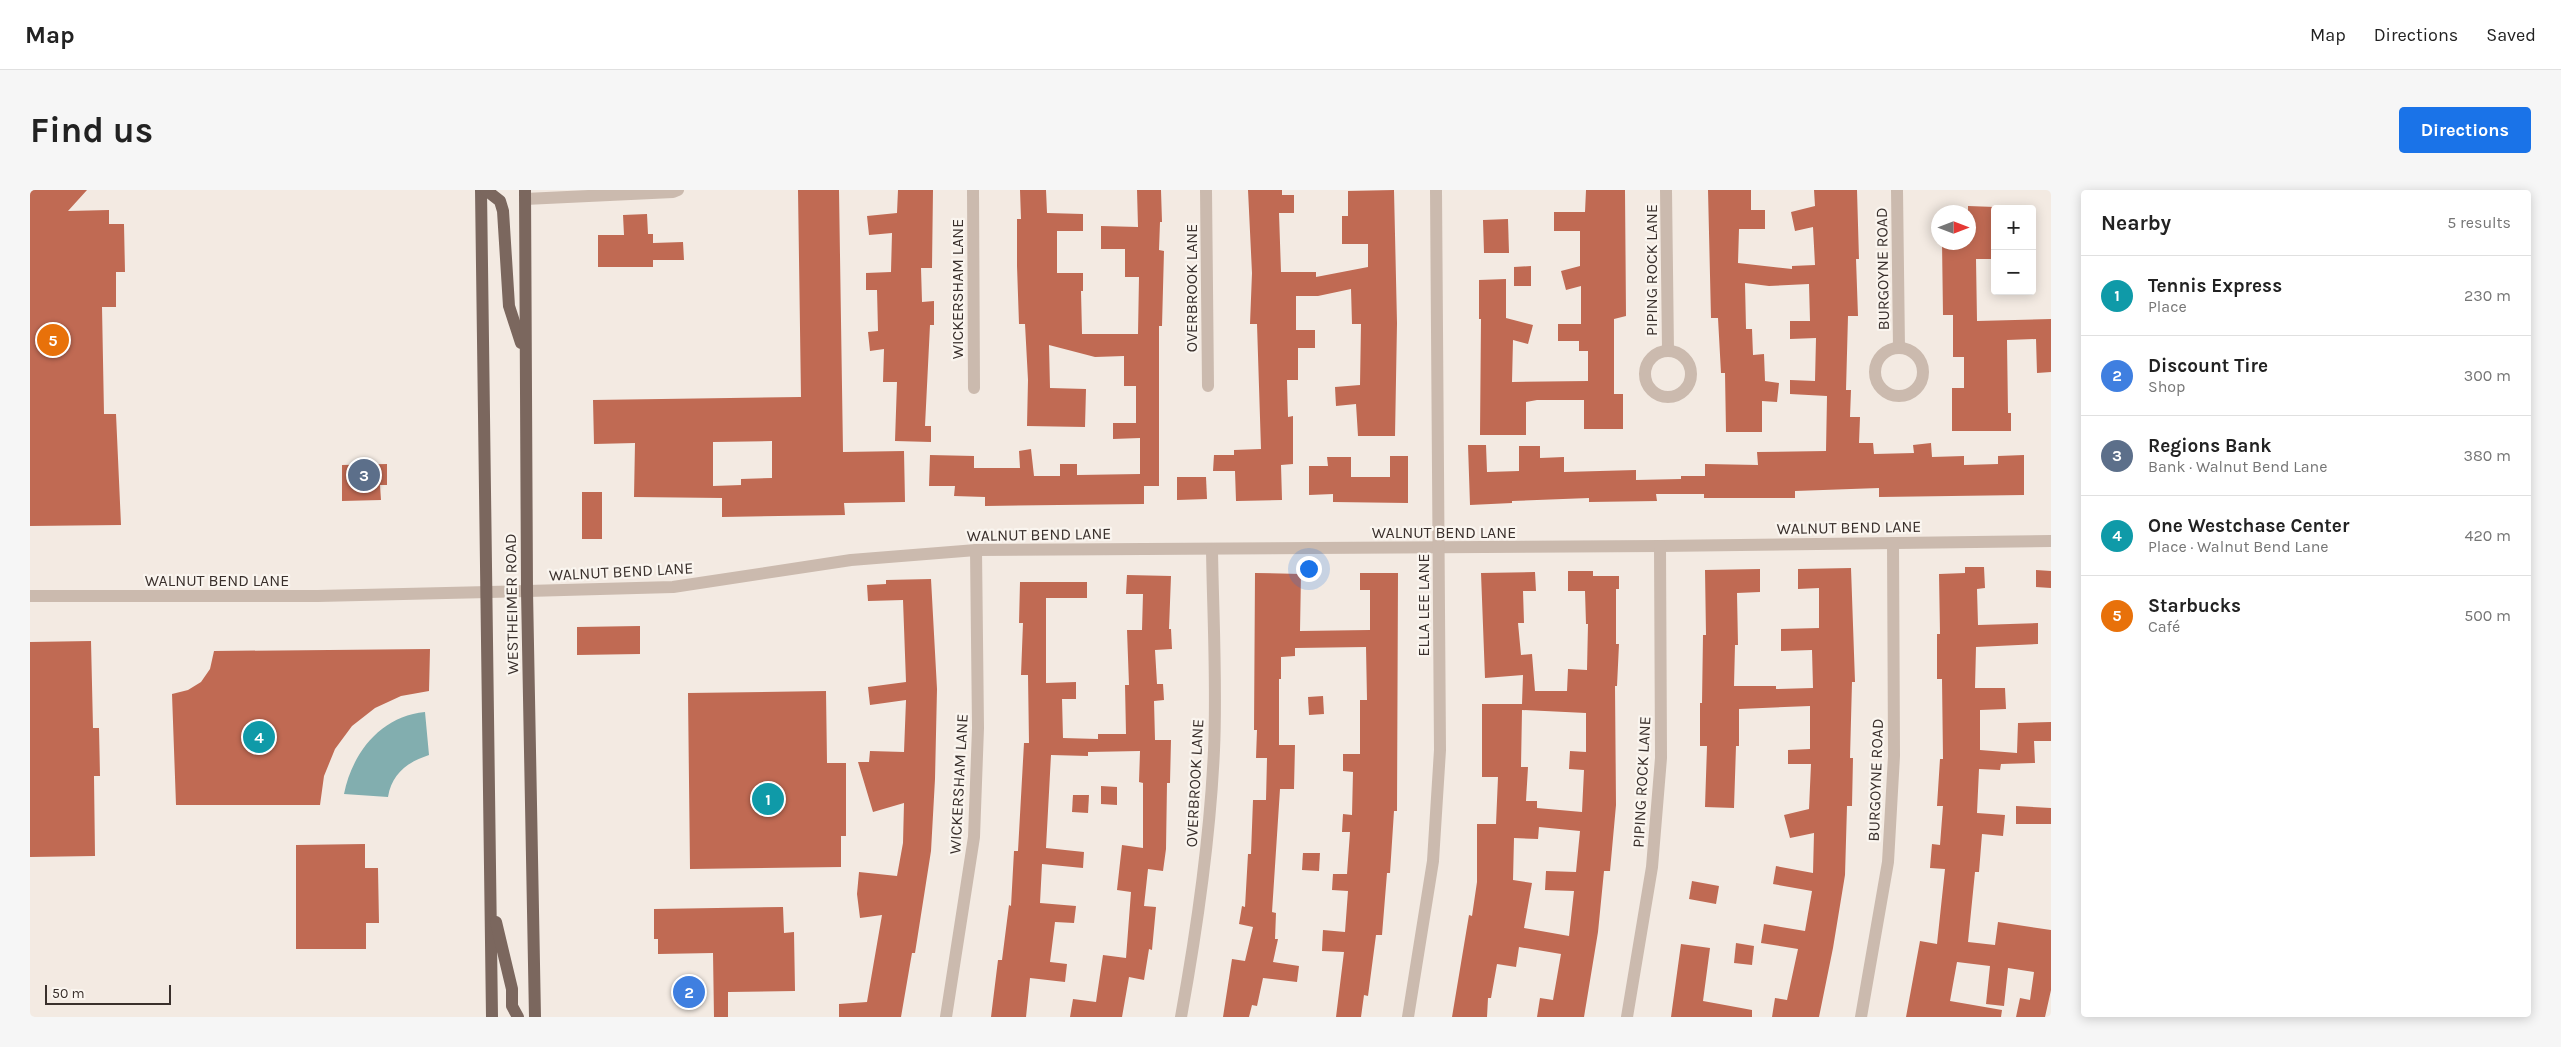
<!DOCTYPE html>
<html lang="en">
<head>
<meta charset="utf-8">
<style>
	body { margin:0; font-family:Karla,sans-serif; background:#f6f6f6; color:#222 }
	.controls { position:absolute; right:15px; top:15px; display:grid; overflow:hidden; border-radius:5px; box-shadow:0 2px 12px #0003 }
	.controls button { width:45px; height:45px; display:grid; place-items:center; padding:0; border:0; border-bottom:1px solid #e0e0e0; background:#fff; color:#222; font:25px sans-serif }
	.compass { position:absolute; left:1901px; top:15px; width:45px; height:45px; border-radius:50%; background:#fff; box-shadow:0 2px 12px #0003; rotate:90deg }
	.scale { position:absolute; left:15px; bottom:12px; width:126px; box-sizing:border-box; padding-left:5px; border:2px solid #3a302c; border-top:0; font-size:14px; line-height:18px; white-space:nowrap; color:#3a302c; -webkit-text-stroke:4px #faf5ef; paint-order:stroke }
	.you { position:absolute; left:1278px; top:378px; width:18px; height:18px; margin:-12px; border:4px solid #fff; border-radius:50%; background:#1a73e8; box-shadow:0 0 0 8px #1a73e833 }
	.badge { display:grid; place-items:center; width:32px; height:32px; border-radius:50%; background:#1a73e8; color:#fff; font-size:16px; font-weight:700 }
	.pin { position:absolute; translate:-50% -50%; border:2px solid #fff; box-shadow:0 1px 5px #0006 }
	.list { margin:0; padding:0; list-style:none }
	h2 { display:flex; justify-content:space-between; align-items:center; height:65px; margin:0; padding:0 20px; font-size:21px }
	h2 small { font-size:16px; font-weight:400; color:#767676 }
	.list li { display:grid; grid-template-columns:32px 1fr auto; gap:15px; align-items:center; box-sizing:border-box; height:80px; padding:0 20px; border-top:1px solid #e0e0e0 }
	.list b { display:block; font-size:19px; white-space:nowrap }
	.list p { margin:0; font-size:16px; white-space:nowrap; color:#767676 }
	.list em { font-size:16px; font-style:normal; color:#767676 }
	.map { position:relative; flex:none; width:2021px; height:827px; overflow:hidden; border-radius:5px }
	header { display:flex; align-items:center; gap:30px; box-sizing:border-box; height:70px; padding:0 25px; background:#fff; border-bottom:1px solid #e0e0e0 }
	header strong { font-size:24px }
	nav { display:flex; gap:28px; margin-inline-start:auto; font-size:18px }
	.intro { display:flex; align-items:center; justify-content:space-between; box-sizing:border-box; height:120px; padding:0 30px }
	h1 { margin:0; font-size:35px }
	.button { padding:12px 22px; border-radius:5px; background:#1a73e8; color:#fff; font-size:18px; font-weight:700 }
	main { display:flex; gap:30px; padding:0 30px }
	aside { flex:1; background:#fff; border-radius:5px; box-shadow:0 2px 12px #0003 }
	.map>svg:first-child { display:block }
	.water { fill:#82aeaf }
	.building { fill:#c06a53; fill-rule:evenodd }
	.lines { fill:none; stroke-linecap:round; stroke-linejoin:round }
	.minor { stroke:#cbbaae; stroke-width:12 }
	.tertiary { stroke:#cbbaae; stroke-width:12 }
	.primary { stroke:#7b675e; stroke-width:12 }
	.labels { text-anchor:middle; stroke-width:4.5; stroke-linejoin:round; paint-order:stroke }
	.street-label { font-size:16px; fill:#3a302c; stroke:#faf5ef }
</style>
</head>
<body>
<header>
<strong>Map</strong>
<nav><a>Map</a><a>Directions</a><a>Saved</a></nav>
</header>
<div class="intro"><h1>Find us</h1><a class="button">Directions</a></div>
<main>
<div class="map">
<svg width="2021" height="827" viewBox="0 0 2021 827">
	<rect width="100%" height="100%" fill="#f3eae2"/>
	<path class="water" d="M 395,522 L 399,565 C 378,572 362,583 358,607 L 314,604 C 322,563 351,526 395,522 Z"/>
	<g class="building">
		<path d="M 0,0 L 57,0 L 38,21 L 79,20 L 79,34 L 94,34 L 95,82 L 86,82 L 86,117 L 72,117 L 74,224 L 86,224 L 91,335 L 0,336 Z"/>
		<path d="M 768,0 L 809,0 L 813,262 L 874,261 L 875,312 L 814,313 L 815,325 L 692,327 L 692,308 L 604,307 L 605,253 L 564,254 L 563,210 L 771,207 ZM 742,251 L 742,288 L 711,289 L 711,295 L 683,296 L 683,252 Z"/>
		<path d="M 868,0 L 903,0 L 902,78 L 891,78 L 892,112 L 904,111 L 904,135 L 900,135 L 895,236 L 901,236 L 901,252 L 865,251 L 867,192 L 853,192 L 854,159 L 840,161 L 838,142 L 848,141 L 847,100 L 836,100 L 836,83 L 861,82 L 862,43 L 839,45 L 837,26 L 867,23 Z"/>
		<path d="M 990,0 L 1016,0 L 1017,23 L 1053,24 L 1053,41 L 1027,41 L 1027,83 L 1053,83 L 1053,101 L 1051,101 L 1052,144 L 1108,144 L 1109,87 L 1095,87 L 1095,59 L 1071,59 L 1071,36 L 1108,37 L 1107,0 L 1131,0 L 1132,32 L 1130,32 L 1129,60 L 1134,61 L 1132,136 L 1129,136 L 1129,296 L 1114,296 L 1114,314 L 955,316 L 955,307 L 924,306 L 925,296 L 899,296 L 900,265 L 944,266 L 944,278 L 990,278 L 989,261 L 1001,259 L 1004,286 L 1030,286 L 1030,274 L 1047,274 L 1047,285 L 1110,284 L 1110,248 L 1083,249 L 1083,233 L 1106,233 L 1106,196 L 1094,196 L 1094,166 L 1065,167 L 1019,155 L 1020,198 L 1056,199 L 1055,237 L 997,236 L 998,190 L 995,134 L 989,134 L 987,76 L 987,29 L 991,29 Z"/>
		<path d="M 1218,0 L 1252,0 L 1252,5 L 1264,5 L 1264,23 L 1249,23 L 1251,82 L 1286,82 L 1286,87 L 1338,77 L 1338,54 L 1312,54 L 1312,26 L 1318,26 L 1318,1 L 1364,0 L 1367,133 L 1365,246 L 1328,246 L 1326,214 L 1306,216 L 1305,197 L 1330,195 L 1331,134 L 1322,134 L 1321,99 L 1288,106 L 1266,106 L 1266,140 L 1285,140 L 1285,158 L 1268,158 L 1268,190 L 1257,190 L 1258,227 L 1263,226 L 1263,274 L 1251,275 L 1252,310 L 1206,311 L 1205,281 L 1183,281 L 1184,265 L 1204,265 L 1204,260 L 1231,259 L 1227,134 L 1220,134 L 1222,83 Z"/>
		<path d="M 1556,0 L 1595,0 L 1596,126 L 1584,129 L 1584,204 L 1593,204 L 1593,239 L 1554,239 L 1554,210 L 1507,210 L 1496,212 L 1496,245 L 1450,245 L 1451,129 L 1449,129 L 1449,90 L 1476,89 L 1476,128 L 1503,135 L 1498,154 L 1483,150 L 1482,192 L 1558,191 L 1558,161 L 1549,161 L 1549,151 L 1528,151 L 1528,134 L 1551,134 L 1551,96 L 1536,100 L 1531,81 L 1550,76 L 1550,41 L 1524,41 L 1524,22 L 1555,22 Z"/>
		<path d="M 1678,0 L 1721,0 L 1721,20 L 1735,20 L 1735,39 L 1709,39 L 1708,73 L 1762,79 L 1762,76 L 1785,75 L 1783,37 L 1765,41 L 1761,22 L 1785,16 L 1784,0 L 1827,0 L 1829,69 L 1826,69 L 1828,126 L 1818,126 L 1816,200 L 1821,200 L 1820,227 L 1830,227 L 1829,253 L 1843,253 L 1844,264 L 1884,263 L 1883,255 L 1901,253 L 1902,267 L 1934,266 L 1934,275 L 1968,274 L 1968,266 L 1994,265 L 1994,305 L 1849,307 L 1849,298 L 1765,301 L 1765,308 L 1674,308 L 1674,304 L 1626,304 L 1627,311 L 1559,312 L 1559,308 L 1482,311 L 1482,313 L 1440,315 L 1438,255 L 1456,255 L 1457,282 L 1489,281 L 1489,256 L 1510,256 L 1510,268 L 1534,267 L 1534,282 L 1606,280 L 1606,290 L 1651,289 L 1651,286 L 1675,286 L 1675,274 L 1728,275 L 1727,262 L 1796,261 L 1797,206 L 1760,204 L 1760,190 L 1785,191 L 1786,148 L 1760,149 L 1760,131 L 1780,131 L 1779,94 L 1739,96 L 1715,93 L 1716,139 L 1722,139 L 1723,165 L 1734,164 L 1735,191 L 1749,193 L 1747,212 L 1732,211 L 1732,242 L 1696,242 L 1695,183 L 1691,183 L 1688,128 L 1681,128 Z"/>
		<path d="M 1938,16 L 1965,17 L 1963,69 L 1946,69 L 1947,131 L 2021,129 L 2021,182 L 2007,183 L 2006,149 L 1977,150 L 1978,223 L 1981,223 L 1981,241 L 1922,241 L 1922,198 L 1934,198 L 1934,167 L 1923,167 L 1923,125 L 1913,125 L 1912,52 L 1938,52 Z"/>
		<path d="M 617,24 L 618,44 L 623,44 L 623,53 L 653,52 L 654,70 L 623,70 L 623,77 L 568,77 L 568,45 L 594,45 L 593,25 Z"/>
		<path d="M 1478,29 L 1479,63 L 1454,63 L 1453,30 Z"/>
		<path d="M 1501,76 L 1501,96 L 1484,96 L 1484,77 Z"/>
		<path d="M 1360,266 L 1378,266 L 1378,313 L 1303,312 L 1303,304 L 1279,305 L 1279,276 L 1298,276 L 1297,267 L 1321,267 L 1321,287 L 1360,287 Z"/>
		<path d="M 357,274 L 357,295 L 350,295 L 351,310 L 312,311 L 312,275 Z"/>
		<path d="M 1147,287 L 1176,287 L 1177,309 L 1147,310 Z"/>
		<rect x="552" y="302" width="20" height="47"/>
		<path d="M 1935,377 L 1954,377 L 1955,398 L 1947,399 L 1948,435 L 2008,433 L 2008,454 L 1946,457 L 1945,498 L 1975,498 L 1976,519 L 1950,520 L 1950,560 L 1987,563 L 1988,533 L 2021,532 L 2021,551 L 2004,551 L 2005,573 L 1971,574 L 1970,580 L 1949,579 L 1947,623 L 1975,625 L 1973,646 L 1952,644 L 1949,682 L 1945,682 L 1938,752 L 1965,755 L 1968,732 L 2021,740 L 2021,800 L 2015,827 L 1986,827 L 1990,808 L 2000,810 L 2004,782 L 1978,778 L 1974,816 L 1956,814 L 1960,776 L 1927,772 L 1920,811 L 1972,820 L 1971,827 L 1876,827 L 1890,751 L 1907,754 L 1915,679 L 1900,678 L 1902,654 L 1910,655 L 1913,616 L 1907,616 L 1910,569 L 1913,569 L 1912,489 L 1907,489 L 1907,444 L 1910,444 L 1909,384 L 1935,383 Z"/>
		<path d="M 1821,378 L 1825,492 L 1822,492 L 1820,568 L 1823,568 L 1822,616 L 1817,616 L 1815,685 L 1803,758 L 1789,827 L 1742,827 L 1745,808 L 1757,810 L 1768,759 L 1731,753 L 1734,734 L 1775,741 L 1782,701 L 1743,694 L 1746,676 L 1783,683 L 1784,643 L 1760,648 L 1754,625 L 1779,619 L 1781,574 L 1758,574 L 1758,560 L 1780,559 L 1780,516 L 1709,519 L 1709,556 L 1706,556 L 1704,618 L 1675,617 L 1677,556 L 1670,556 L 1670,513 L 1672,513 L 1673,445 L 1676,445 L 1675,380 L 1730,379 L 1730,402 L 1707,403 L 1708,455 L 1705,455 L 1704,496 L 1746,496 L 1746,499 L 1783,498 L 1782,460 L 1751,461 L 1751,439 L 1789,438 L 1789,398 L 1768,399 L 1768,379 Z"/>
		<path d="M 2006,380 L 2021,381 L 2021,398 L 2006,397 Z"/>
		<path d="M 1538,381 L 1563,381 L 1563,386 L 1589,386 L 1589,399 L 1586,399 L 1586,454 L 1589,454 L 1587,496 L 1585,496 L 1586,615 L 1580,681 L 1574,681 L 1568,742 L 1554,827 L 1507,827 L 1510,808 L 1523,810 L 1531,764 L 1489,757 L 1486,777 L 1467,774 L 1461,808 L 1458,808 L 1457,827 L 1422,827 L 1439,725 L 1442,726 L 1447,692 L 1447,634 L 1466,634 L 1468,587 L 1452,587 L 1452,514 L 1492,514 L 1493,485 L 1455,488 L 1451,383 L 1505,382 L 1506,401 L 1493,401 L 1494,433 L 1488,433 L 1491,465 L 1502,464 L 1505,501 L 1537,501 L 1538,479 L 1557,480 L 1558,434 L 1556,434 L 1555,401 L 1538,401 ZM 1492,520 L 1556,523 L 1556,562 L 1540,561 L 1539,579 L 1554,580 L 1552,622 L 1507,618 L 1507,611 L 1496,611 L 1498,577 L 1491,577 ZM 1509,637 L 1550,641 L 1546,682 L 1516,681 L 1515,700 L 1544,701 L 1539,746 L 1494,738 L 1502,693 L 1483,690 L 1484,648 L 1508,649 Z"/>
		<path d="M 1225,383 L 1271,384 L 1270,441 L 1340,440 L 1340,400 L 1330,400 L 1330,383 L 1368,383 L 1367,621 L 1364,621 L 1360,683 L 1357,683 L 1352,745 L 1346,745 L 1338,806 L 1334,805 L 1331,827 L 1306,827 L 1314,762 L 1292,761 L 1293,740 L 1315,742 L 1318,701 L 1302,700 L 1303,684 L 1317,684 L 1320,642 L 1312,642 L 1313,624 L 1322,625 L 1323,582 L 1313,581 L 1313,564 L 1330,564 L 1330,510 L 1337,510 L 1336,457 L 1265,458 L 1265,466 L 1251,467 L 1251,489 L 1249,489 L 1249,555 L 1265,555 L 1264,599 L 1250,599 L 1242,722 L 1246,723 L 1245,749 L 1248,749 L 1243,772 L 1269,776 L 1267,792 L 1233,788 L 1227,816 L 1222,815 L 1219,827 L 1193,827 L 1202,769 L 1215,771 L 1223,737 L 1209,734 L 1212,716 L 1215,717 L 1218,664 L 1221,664 L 1223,610 L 1236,610 L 1237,568 L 1226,568 L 1227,540 L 1224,540 Z"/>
		<path d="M 1097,385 L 1141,386 L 1139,439 L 1141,439 L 1142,459 L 1125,460 L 1127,494 L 1133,494 L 1134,510 L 1124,511 L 1125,550 L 1141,550 L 1140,593 L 1137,593 L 1136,659 L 1133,681 L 1118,679 L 1114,716 L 1126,717 L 1122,760 L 1119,759 L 1114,790 L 1099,787 L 1092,827 L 1040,827 L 1043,809 L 1066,812 L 1073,765 L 1096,768 L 1101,702 L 1087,700 L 1092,655 L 1113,658 L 1113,593 L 1109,592 L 1110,561 L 1058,562 L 1058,566 L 1021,565 L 1016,658 L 1054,662 L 1053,678 L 1012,674 L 1010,713 L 1046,716 L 1044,733 L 1025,732 L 1020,772 L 1037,774 L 1035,792 L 1000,788 L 996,827 L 961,827 L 968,770 L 972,770 L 979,715 L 981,716 L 984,661 L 988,661 L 994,553 L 999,553 L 998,485 L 991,485 L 993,433 L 989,433 L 990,392 L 1057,392 L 1057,408 L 1016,408 L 1016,493 L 1046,492 L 1046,509 L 1032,509 L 1033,548 L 1068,549 L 1068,544 L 1096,544 L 1095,495 L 1099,495 L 1097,440 L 1112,440 L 1113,404 L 1096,404 Z"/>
		<path d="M 901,389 L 907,499 L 905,589 L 901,661 L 885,763 L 882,763 L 871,827 L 809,827 L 809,814 L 837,812 L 852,725 L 830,728 L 827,704 L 829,682 L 867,686 L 873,653 L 874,613 L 843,622 L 828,572 L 839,572 L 840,561 L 874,562 L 876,510 L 840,515 L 838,497 L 876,492 L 873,410 L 838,411 L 837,395 L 856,394 L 856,390 Z"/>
		<path d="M 610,436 L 610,464 L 547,465 L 547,437 Z"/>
		<path d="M 61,451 L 63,538 L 69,538 L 70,586 L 64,586 L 65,666 L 0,667 L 0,452 Z"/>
		<path d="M 400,459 L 399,501 L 371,506 L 345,518 L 322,536 L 305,559 L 294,586 L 290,615 L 146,615 L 142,504 L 158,500 L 171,492 L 180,479 L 184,461 Z"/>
		<path d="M 796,501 L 797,573 L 816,573 L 816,646 L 811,646 L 811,677 L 660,679 L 658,503 Z"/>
		<path d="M 1293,506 L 1294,524 L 1279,525 L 1278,507 Z"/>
		<path d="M 1071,596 L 1087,597 L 1087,615 L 1071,614 Z"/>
		<path d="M 1043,605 L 1059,605 L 1058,623 L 1042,622 Z"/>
		<path d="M 1986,616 L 2021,618 L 2021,634 L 1986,634 Z"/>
		<path d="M 335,654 L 335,678 L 348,678 L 349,733 L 336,733 L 336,759 L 266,759 L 266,655 Z"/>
		<path d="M 1273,663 L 1290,663 L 1289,681 L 1272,680 Z"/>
		<path d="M 1662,691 L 1689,696 L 1686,714 L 1659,709 Z"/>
		<path d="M 753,717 L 754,743 L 764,742 L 765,801 L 698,802 L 698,827 L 684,827 L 683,763 L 628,764 L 628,749 L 624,749 L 624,719 Z"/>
		<path d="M 1706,753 L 1724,756 L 1722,775 L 1704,773 Z"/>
		<path d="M 1651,754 L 1680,758 L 1673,811 L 1722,820 L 1722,827 L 1641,827 Z"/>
	</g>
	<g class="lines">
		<g class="minor">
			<path d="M 943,0 L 944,198"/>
			<path d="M 1176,0 L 1178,196"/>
			<path d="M 1636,0 L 1638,160"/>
			<path d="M 1867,0 L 1869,158"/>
			<path d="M 495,9 L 643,2 L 648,0"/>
			<circle cx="1869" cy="182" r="24"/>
			<circle cx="1638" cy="184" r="23"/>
			<path d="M 497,401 L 643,397 L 821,370 L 946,360 L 1630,356 L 2021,351"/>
			<path d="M 916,827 L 944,647 L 948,538 L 946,360"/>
			<path d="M 1151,827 C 1167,739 1180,650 1184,560 C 1187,494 1183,426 1182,360"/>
			<path d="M 1378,827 L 1403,671 L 1410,560 L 1406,0"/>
			<path d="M 1597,827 L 1622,677 L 1631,568 L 1630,356"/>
			<path d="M 1831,827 L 1858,672 L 1864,566 L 1863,353"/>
		</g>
		<path class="tertiary" d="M 0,406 L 288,406 L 497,401"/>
		<g class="primary">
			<path d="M 451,0 L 462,827"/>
			<path d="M 456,0 L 470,11 L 473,21 L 479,116 L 491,153"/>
			<path d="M 495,0 L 497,401 L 505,827"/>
			<path d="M 466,732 L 482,799 L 482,816 L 488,827"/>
		</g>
	</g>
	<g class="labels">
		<g class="street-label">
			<text transform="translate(1852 79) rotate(-91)" y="6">BURGOYNE ROAD</text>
			<text transform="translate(1621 80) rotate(-90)" y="6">PIPING ROCK LANE</text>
			<text transform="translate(1161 98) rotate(-90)" y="6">OVERBROOK LANE</text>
			<text transform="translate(927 99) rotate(-90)" y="6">WICKERSHAM LANE</text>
			<text transform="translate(1819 337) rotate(-1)" y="6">WALNUT BEND LANE</text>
			<text x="1414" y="348">WALNUT BEND LANE</text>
			<text transform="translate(1009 344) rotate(-1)" y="6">WALNUT BEND LANE</text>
			<text transform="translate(591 381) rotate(-3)" y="6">WALNUT BEND LANE</text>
			<text x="187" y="396">WALNUT BEND LANE</text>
			<text transform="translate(481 414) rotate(-91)" y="6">WESTHEIMER ROAD</text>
			<text transform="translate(1393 415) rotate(-90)" y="6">ELLA LEE LANE</text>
			<text transform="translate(1845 590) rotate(-88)" y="6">BURGOYNE ROAD</text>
			<text transform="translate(1611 592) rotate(-87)" y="6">PIPING ROCK LANE</text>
			<text transform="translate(1164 593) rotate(-87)" y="6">OVERBROOK LANE</text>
			<text transform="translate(928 594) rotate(-87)" y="6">WICKERSHAM LANE</text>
		</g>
	</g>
</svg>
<div class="controls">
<button>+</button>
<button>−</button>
</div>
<svg class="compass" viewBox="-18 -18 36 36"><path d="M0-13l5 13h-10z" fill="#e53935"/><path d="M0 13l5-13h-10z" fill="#767676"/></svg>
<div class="scale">50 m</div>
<div class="you"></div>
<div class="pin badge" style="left:738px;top:609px;background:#0f9aa8">1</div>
<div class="pin badge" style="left:659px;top:802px;background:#3f7fe0">2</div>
<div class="pin badge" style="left:334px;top:285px;background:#5c6f8a">3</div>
<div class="pin badge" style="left:229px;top:547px;background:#0f9aa8">4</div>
<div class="pin badge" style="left:23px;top:150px;background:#e8710a">5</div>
</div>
<aside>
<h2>Nearby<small>5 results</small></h2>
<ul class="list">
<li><span class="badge" style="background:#0f9aa8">1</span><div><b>Tennis Express</b><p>Place</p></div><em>230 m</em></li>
<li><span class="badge" style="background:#3f7fe0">2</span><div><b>Discount Tire</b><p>Shop</p></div><em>300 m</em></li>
<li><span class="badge" style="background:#5c6f8a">3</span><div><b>Regions Bank</b><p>Bank · Walnut Bend Lane</p></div><em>380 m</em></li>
<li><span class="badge" style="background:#0f9aa8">4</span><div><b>One Westchase Center</b><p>Place · Walnut Bend Lane</p></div><em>420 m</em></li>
<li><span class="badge" style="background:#e8710a">5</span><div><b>Starbucks</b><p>Café</p></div><em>500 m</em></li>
</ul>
</aside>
</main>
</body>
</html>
